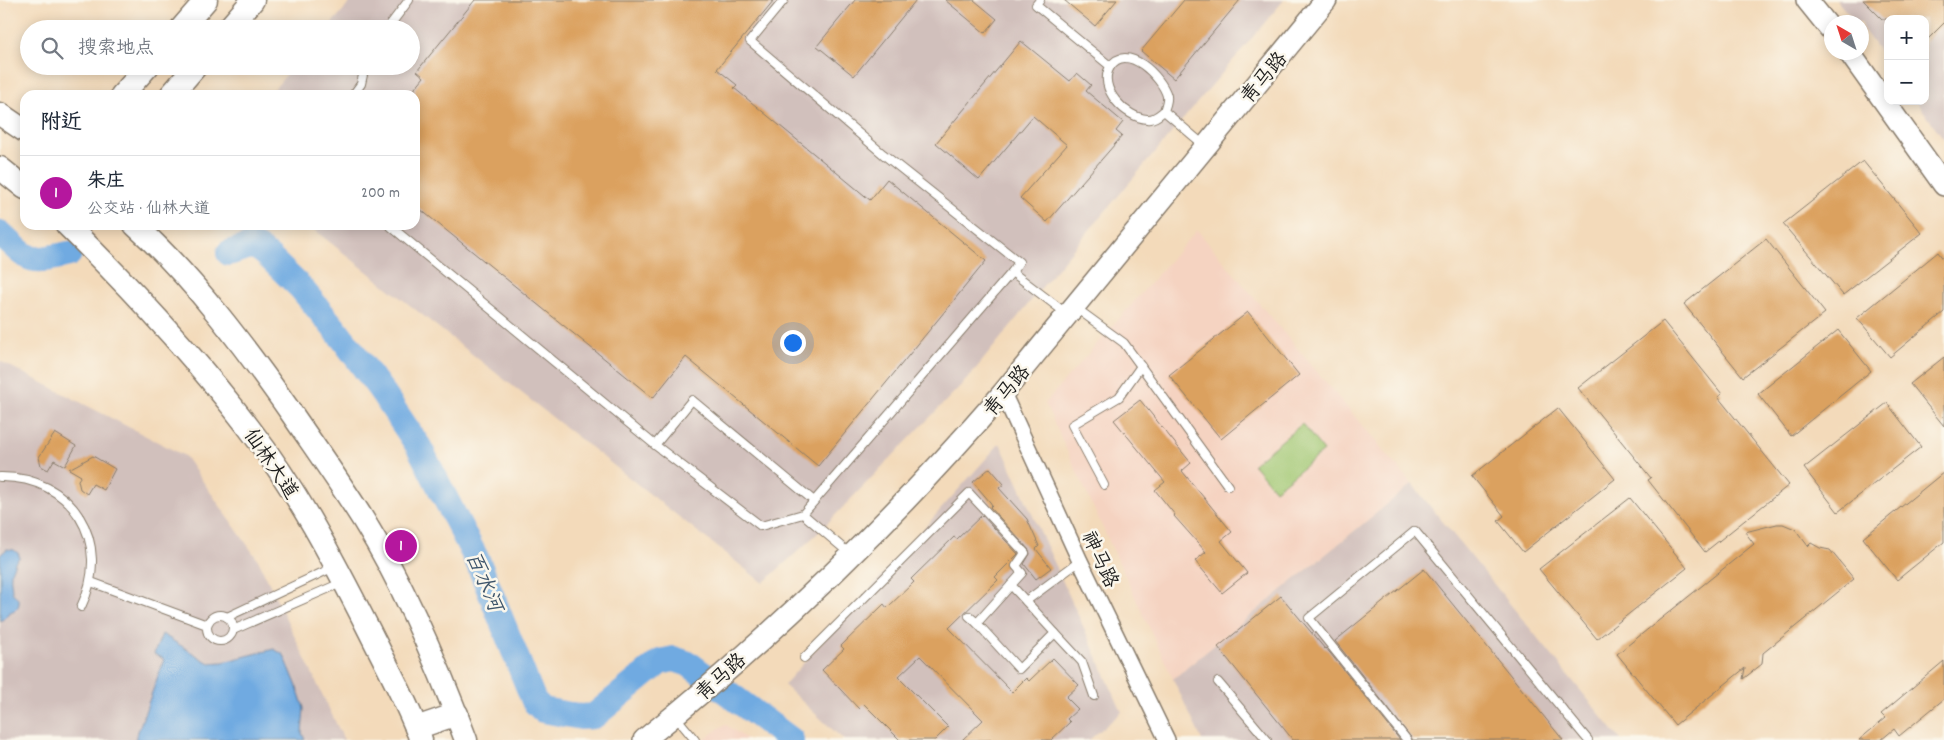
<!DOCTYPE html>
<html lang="zh">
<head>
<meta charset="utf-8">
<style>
	body { margin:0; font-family:Dekko,"LXGW WenKai TC",sans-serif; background:#f2f2f3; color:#1f2937 }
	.controls { position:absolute; right:15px; top:15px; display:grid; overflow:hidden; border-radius:10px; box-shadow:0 2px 12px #0003 }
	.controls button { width:45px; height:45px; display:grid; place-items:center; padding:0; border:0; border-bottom:1px solid #e0e1e3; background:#fff; color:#1f2937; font:25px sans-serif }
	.compass { position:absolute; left:1824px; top:15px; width:45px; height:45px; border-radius:50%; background:#fff; box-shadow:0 2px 12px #0003; rotate:321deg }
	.you { position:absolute; left:792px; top:342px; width:18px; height:18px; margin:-12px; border:4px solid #fff; border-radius:50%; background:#1a73e8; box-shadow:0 0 0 8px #1a73e833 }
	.badge { display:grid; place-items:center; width:32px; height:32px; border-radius:50%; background:#b5179e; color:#fff; font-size:16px; font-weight:700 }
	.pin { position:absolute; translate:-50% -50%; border:2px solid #fff; box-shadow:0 1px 5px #0006 }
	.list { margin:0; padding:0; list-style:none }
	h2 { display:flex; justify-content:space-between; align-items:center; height:65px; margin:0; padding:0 20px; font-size:21px }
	h2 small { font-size:16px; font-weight:400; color:#747a83 }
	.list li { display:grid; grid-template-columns:32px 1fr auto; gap:15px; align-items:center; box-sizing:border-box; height:75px; padding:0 20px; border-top:1px solid #e0e1e3 }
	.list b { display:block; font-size:19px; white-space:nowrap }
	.list p { margin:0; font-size:16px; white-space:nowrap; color:#747a83 }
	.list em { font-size:16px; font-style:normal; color:#747a83 }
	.icon { flex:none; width:28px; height:28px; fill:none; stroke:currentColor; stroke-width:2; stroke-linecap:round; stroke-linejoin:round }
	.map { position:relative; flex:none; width:1944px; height:740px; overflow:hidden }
	.search { position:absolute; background:#fff; box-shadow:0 2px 12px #0003; left:20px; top:20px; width:400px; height:55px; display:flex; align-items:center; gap:12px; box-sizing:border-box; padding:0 18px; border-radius:28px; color:#747a83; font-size:19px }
	.panel { position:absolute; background:#fff; box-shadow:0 2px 12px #0003; left:20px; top:90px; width:400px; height:140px; border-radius:15px }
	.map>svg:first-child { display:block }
	.built { fill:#f5d3c1 }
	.industrial { fill:#d1c0bc }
	.green { fill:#a1c772; stroke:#5e7247 }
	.water { fill:#70aae1; stroke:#46637e }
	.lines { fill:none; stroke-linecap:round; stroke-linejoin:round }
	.river { stroke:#70aae1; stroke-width:26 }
	.building { fill:#dba15f }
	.lane-casing { stroke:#887b6b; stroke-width:10 }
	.street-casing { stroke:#887b6b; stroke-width:18 }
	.secondary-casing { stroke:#887b6b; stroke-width:24 }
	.primary-casing { stroke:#887b6b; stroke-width:25 }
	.lane { stroke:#fff; stroke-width:8 }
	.street { stroke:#fff; stroke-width:15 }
	.secondary { stroke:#fff; stroke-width:21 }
	.primary { stroke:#fff; stroke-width:22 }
	.labels { text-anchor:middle; stroke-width:5; stroke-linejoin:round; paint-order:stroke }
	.street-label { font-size:20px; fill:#1c1c1c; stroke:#fbf7ec }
	.water-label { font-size:21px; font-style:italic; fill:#3e556b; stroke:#fbf7ec }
</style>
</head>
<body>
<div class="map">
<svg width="1944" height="740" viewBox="0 0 1944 740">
	<rect width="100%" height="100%" fill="#fbf7ec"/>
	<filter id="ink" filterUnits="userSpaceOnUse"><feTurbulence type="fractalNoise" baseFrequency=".02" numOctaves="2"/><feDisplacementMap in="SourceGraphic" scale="10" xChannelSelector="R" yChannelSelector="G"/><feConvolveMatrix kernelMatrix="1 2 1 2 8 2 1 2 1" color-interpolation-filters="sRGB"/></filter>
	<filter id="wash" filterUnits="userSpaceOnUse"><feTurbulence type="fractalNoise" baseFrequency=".0096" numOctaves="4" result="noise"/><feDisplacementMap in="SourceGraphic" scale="20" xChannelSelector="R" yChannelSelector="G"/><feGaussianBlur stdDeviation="1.12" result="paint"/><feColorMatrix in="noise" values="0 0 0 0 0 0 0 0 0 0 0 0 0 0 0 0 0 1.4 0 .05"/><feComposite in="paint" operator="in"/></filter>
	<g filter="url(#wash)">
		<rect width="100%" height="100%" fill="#f3daba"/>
		<g class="built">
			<path d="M 1197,230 L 1412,484 L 1173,679 L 1045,403 Z"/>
			<path d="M 725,724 L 748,740 L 703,740 Z"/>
		</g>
		<g class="industrial">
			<path d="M 352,0 L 1284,0 L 1064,260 L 970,376 L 818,533 L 763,583 L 308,225 L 415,225 L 415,95 L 269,95 L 294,66 L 411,66 L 411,29 L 327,29 Z"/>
			<path d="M 1836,0 L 1944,0 L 1944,139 L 1916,101 L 1925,101 L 1925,19 L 1888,19 L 1888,63 L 1862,28 L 1862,22 L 1856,22 Z"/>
			<path d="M 0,361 L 185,456 L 258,560 L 344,740 L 0,740 Z"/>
			<path d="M 1000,443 L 1122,712 L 1089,740 L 844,740 L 784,685 Z"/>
			<path d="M 1412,484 L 1621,740 L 1202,740 L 1173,679 Z"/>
		</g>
		<path class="green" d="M 1302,424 L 1324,451 L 1275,490 L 1253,464 Z"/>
		<g class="water">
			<path d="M 7,549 L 14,550 L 19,554 L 19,558 L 15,562 C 14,567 11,569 11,574 C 10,580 12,586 12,592 C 16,597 23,602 16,609 C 14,611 11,611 9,613 C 5,616 5,619 0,621 L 0,555 Z"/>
			<path d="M 162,634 L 209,663 L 223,662 L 274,649 L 284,655 L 296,684 L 304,708 L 302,733 L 305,740 L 135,740 L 164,659 L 154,654 Z"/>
		</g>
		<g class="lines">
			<g class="river">
				<path d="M 0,233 C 30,261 27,264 69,254"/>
				<path d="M 229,253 L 249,246 L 258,248 L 267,255 L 301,288 L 344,340 L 380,389 L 419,447 L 478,562 L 534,701 L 543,710 L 581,717 L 594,716 L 660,662 L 674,659 L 689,664 L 791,740"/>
			</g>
		</g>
		<g id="blocks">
			<g class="building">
				<path d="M 475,0 L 774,0 L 717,69 L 737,85 L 734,88 L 870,200 L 887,179 L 986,261 L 818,466 L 686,357 L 653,398 L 415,205 L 415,88 L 424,77 L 417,71 Z"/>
				<path d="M 855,0 L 916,0 L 854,76 L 817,46 Z"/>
				<path d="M 945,0 L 974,0 L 997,19 L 985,33 Z"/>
				<path d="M 1064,0 L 1117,0 L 1095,26 Z"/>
				<path d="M 1184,0 L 1240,0 L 1174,79 L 1141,51 Z"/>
				<path d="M 1863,0 L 1944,0 L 1944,23 L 1925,42 L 1925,19 L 1882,19 Z"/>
				<path d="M 1021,41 L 1070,81 L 1077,73 L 1091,85 L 1086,91 L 1123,122 L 1116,131 L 1122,136 L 1047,222 L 1020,198 L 1067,145 L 1033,116 L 979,180 L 936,143 Z"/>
				<path d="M 1863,161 L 1922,233 L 1843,295 L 1783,224 Z"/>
				<path d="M 1766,239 L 1825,313 L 1743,377 L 1684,304 Z"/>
				<path d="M 1938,252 L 1944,260 L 1944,312 L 1890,357 L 1857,318 Z"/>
				<path d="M 1248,312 L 1299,375 L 1221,439 L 1169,375 Z"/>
				<path d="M 1663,321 L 1722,394 L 1718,397 L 1789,485 L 1705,552 L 1648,480 L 1651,478 L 1578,388 Z"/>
				<path d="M 1838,330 L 1871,371 L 1791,436 L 1758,394 Z"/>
				<path d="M 1944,357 L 1944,426 L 1910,384 Z"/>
				<path d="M 1140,400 L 1191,463 L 1182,471 L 1232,532 L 1221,541 L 1247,573 L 1222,593 L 1195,561 L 1206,552 L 1174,516 L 1175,515 L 1155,490 L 1165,482 L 1114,420 Z"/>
				<path d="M 1887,403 L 1921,447 L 1838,512 L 1804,468 Z"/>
				<path d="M 1558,408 L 1615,479 L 1523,552 L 1498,521 L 1504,516 L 1472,476 Z"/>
				<path d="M 55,433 L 76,446 L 65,466 L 54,460 L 48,470 L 41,466 L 39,457 Z"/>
				<path d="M 93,456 L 115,469 L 104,490 L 93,484 L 87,494 L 80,489 L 78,480 L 81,476 L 69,469 Z"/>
				<path d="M 990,468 L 1004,484 L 999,488 L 1027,519 L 1039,546 L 1036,549 L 1051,568 L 1036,579 L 1024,564 L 1030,554 L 1029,550 L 990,507 L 992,505 L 990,502 L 973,482 Z"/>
				<path d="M 1944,472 L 1944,542 L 1897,580 L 1863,538 Z"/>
				<path d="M 1630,498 L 1687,568 L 1597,639 L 1539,569 Z"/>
				<path d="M 982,515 L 1018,554 L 995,577 L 998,580 L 949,628 L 1012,692 L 1026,678 L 1029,681 L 1053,658 L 1079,685 L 1066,697 L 1078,709 L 1067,719 L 1070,722 L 1051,740 L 962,740 L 983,720 L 920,656 L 898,677 L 948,727 L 935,740 L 900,740 L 864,704 L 859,709 L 822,670 L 844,649 L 841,646 L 884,604 L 887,608 L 914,582 L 911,579 L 954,537 L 957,539 Z"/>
				<path d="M 1777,524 L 1783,524 L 1795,529 L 1808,546 L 1811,543 L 1820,548 L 1830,550 L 1854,579 L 1763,653 L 1762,664 L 1743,679 L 1745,668 L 1675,725 L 1617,654 L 1754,544 L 1745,532 Z"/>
				<path d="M 1424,569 L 1563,740 L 1413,740 L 1335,641 Z"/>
				<path d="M 1281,596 L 1325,649 L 1326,648 L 1400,740 L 1293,740 L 1218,647 Z"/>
				<path d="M 1944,661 L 1944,699 L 1899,736 L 1894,729 L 1881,740 L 1859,740 L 1885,718 L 1881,714 Z"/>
			</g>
		</g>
	</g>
	<g filter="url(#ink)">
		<use href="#blocks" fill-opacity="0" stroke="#887b6b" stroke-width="1"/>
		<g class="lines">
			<g class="lane-casing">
				<g id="lane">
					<path d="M 784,0 L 750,41 L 883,154 L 1019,262 L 1012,272 L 1067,314"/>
					<path d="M 1040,0 L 1036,5 L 1110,66"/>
					<path d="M 387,29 L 409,0"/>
					<path d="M 353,95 L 361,84 L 365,66"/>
					<path d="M 1164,111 C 1159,115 1154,120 1147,119 C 1126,118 1097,88 1110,67 C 1126,41 1162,77 1167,96 C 1168,101 1165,107 1164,111 L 1205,146"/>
					<path d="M 389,225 L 655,445 L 761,526 L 803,514 L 850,554"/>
					<path d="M 1076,308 L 1124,343 L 1228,486"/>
					<path d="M 655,445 L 692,400 L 814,501"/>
					<path d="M 0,477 C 72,476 113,542 81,607"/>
					<path d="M 1104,485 L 1072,425 L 1119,397 L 1141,366"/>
					<path d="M 803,514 L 1012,272"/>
					<path d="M 91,582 L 207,625"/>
					<path d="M 1026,601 L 1080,561"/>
					<circle cx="220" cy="628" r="13"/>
					<path d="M 227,617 L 334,567"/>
					<path d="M 977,623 L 1019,669 L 1055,633 L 1011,585"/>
					<path d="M 233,630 L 341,583"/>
					<path d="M 1055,633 L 1082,662 L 1094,696"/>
					<path d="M 804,658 L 969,493 L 1025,553 L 1016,566 L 1022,573 L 977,623 L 969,616"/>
					<path d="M 1218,682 L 1267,740"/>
					<path d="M 676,717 L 695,740"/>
					<path d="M 1407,740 L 1309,618 L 1415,531 L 1588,740"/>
				</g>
			</g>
			<g class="street-casing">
				<path id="street" d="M 1003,393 L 1080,561 L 1167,740"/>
			</g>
			<g class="secondary-casing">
				<g id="secondary">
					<path d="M 1807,0 L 1832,31"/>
					<path d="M 1849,52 L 1944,185"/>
					<path d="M 644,740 C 774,636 894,519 1003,393 L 1326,0"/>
				</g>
			</g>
			<g class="primary-casing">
				<g id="primary">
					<path d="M 181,29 L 206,0"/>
					<path d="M 228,29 L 253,0"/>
					<path d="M 122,95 L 148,66"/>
					<path d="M 171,95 L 196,66"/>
					<path d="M 0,114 L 25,131"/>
					<path d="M 0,168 L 25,188"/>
					<path d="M 67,225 C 132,289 194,356 249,428 C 297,490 334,561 369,630 C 387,666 407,702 421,740"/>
					<path d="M 135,225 C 195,280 245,347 292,414 C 316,449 341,484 364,521 C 406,589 438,665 466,740"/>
					<path d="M 416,728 L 457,714"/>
				</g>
			</g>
			<use href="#lane" class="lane"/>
			<use href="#street" class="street"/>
			<use href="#secondary" class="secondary"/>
			<use href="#primary" class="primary"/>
		</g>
	</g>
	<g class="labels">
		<g class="street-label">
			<text transform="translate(1263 77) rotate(-50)" y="7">青马路</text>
			<text transform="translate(1006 390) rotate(-50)" y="7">青马路</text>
			<text transform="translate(272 463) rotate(56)" y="7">仙林大道</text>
			<text transform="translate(1101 559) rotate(65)" y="7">神马路</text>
			<text transform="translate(720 676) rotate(-42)" y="7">青马路</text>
		</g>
		<g class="water-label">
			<text transform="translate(485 581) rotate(67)" y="7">百水河</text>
		</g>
	</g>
</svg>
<div class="controls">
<button>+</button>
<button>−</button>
</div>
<svg class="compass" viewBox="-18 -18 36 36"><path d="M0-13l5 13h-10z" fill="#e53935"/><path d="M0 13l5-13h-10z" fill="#747a83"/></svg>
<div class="you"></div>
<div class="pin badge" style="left:401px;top:546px">1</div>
<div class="search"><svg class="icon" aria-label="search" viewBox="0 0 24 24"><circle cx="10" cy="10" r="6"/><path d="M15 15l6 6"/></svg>搜索地点</div>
<section class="panel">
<h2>附近<small></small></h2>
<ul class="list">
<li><span class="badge">1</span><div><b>朱庄</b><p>公交站 · 仙林大道</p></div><em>200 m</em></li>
</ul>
</section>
</div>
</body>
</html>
